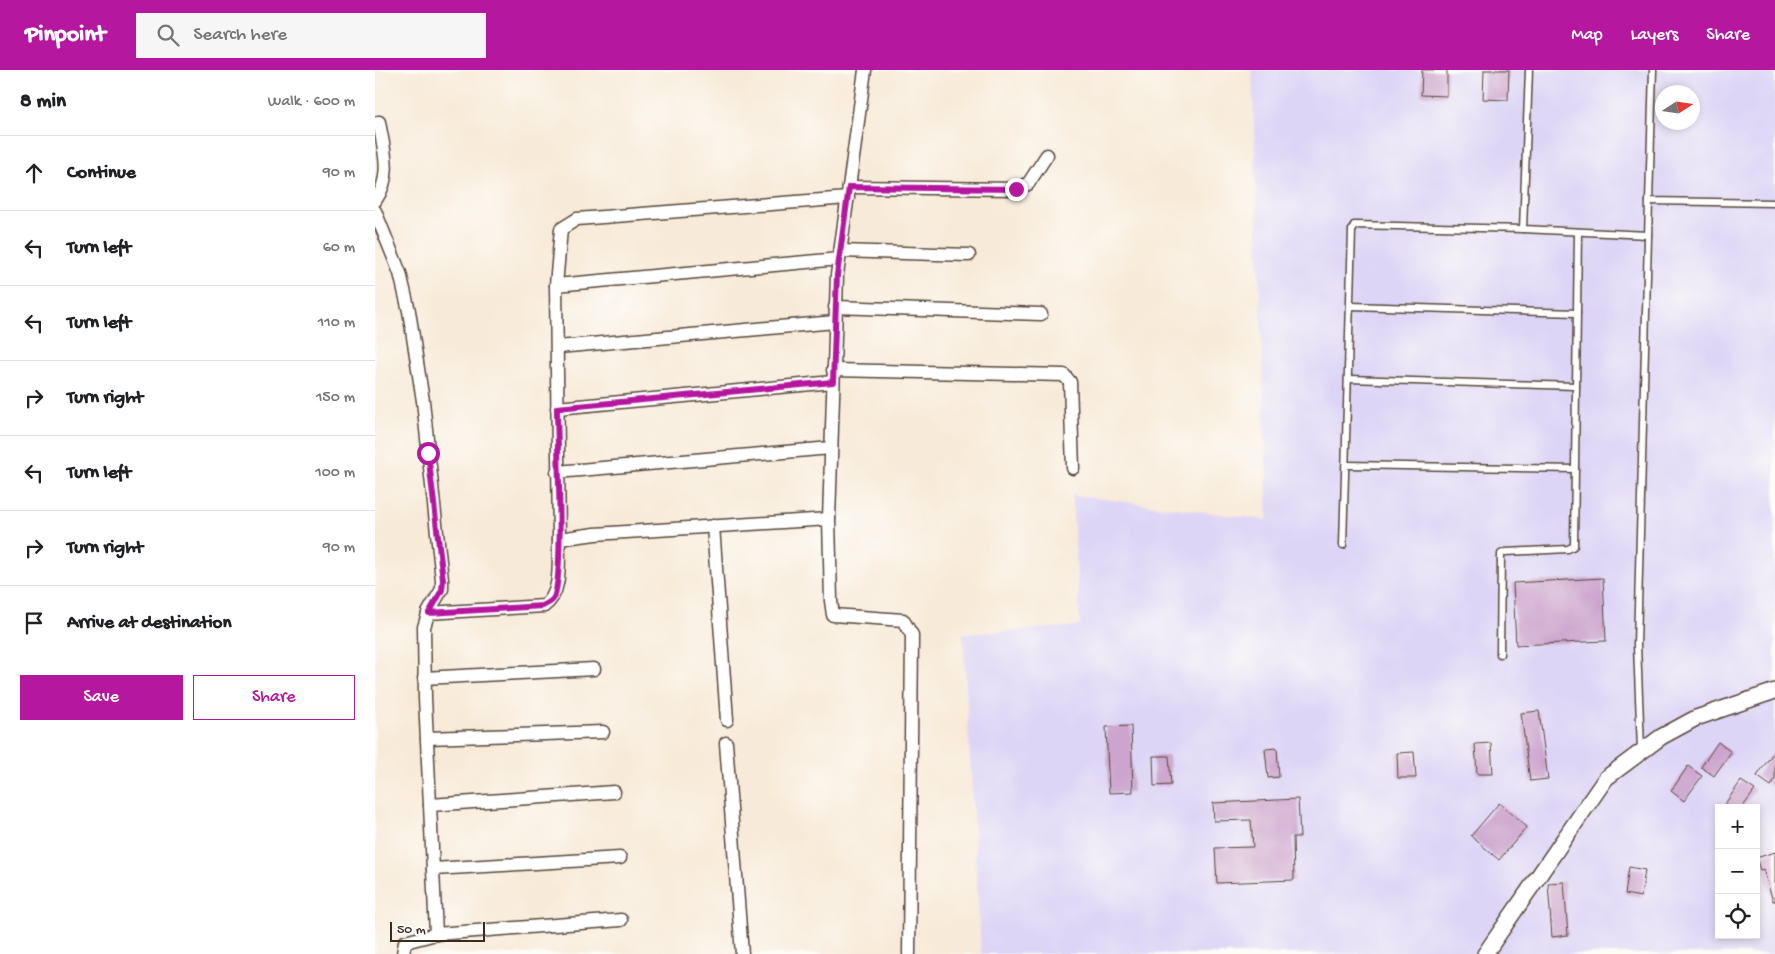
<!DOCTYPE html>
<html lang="en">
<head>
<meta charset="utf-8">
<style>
	body { margin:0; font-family:"Gochi Hand",sans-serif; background:#f6f6f6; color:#202124 }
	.controls { position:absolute; right:15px; bottom:15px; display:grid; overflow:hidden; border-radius:0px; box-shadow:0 2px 8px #0003 }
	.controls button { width:45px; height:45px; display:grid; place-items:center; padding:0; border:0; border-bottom:1px solid #e0e0e0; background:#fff; color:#202124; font:25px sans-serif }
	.compass { position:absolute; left:1280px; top:15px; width:45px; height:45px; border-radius:50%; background:#fff; box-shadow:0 2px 8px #0003; rotate:78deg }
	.scale { position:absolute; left:15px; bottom:12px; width:95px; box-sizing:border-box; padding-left:5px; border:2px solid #3b2a1e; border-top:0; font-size:14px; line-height:18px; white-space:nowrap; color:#3b2a1e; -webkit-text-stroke:4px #fdfcf7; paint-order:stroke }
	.stop { position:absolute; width:15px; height:15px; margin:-11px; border:4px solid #b5179e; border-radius:50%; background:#fff }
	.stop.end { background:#b5179e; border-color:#fff; box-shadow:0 1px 5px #0008 }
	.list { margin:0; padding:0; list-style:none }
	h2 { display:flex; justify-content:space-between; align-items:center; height:65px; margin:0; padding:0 20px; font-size:21px }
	h2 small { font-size:16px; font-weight:400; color:#757577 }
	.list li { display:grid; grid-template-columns:32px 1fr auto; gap:15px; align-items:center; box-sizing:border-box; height:75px; padding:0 20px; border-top:1px solid #e0e0e0 }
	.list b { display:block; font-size:19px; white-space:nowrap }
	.list em { font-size:16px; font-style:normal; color:#757577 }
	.actions { display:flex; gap:10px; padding:15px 20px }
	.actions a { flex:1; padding:11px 0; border:1px solid #b5179e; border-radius:0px; text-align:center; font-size:18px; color:#b5179e }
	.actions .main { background:#b5179e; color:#fff }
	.icon { flex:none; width:28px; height:28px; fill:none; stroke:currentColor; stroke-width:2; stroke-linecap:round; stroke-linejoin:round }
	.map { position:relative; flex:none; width:1400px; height:884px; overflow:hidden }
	header { display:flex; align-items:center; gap:30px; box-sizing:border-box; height:70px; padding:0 25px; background:#b5179e; color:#fff }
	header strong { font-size:24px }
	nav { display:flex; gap:28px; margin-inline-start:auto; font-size:18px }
	.search { width:350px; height:45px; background:#f6f6f6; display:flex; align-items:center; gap:12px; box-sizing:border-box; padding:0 18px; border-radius:0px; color:#757577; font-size:19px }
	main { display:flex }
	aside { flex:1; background:#fff }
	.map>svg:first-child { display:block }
	.built { fill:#ddd5f6; fill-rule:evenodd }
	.building { fill:#cca4cd }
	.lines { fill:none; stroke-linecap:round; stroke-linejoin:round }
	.service-casing { stroke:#57473a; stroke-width:9 }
	.minor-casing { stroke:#57473a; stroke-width:15 }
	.tertiary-casing { stroke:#57473a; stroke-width:18 }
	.service { stroke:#fff; stroke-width:6 }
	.minor { stroke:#fff; stroke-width:12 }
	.tertiary { stroke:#fff; stroke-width:15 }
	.route { stroke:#b5179e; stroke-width:6 }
</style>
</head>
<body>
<header>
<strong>Pinpoint</strong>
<div class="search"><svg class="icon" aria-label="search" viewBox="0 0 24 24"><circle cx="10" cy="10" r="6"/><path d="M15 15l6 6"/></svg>Search here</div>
<nav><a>Map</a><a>Layers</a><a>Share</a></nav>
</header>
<main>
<aside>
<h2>8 min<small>Walk · 600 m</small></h2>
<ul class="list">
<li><svg class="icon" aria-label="ahead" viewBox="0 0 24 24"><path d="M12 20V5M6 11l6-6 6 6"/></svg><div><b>Continue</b></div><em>90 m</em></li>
<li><svg class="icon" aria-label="left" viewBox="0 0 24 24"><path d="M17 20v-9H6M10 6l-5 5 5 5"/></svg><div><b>Turn left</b></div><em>60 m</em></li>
<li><svg class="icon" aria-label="left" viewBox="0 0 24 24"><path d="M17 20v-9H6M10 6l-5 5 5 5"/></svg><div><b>Turn left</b></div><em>110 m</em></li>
<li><svg class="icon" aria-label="right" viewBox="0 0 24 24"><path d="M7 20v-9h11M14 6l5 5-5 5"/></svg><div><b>Turn right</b></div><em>150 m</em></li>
<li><svg class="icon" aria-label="left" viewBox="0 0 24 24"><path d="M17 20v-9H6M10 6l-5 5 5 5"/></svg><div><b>Turn left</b></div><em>100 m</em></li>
<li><svg class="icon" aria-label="right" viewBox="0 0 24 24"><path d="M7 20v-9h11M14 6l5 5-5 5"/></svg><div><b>Turn right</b></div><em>90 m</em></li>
<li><svg class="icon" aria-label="arrive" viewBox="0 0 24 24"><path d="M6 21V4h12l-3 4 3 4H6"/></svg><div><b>Arrive at destination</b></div></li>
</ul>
<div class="actions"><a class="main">Save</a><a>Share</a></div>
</aside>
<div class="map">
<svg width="1400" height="884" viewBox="0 0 1400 884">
	<rect width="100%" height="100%" fill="#fdfcf7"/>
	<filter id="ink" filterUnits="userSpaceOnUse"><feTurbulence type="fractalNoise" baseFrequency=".02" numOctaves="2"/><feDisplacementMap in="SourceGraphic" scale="10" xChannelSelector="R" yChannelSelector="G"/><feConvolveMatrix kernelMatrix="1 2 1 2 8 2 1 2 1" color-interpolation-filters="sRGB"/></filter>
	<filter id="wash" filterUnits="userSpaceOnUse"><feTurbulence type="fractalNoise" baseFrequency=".0096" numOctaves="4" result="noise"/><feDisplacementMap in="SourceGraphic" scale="20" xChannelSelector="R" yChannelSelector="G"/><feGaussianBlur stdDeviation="1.12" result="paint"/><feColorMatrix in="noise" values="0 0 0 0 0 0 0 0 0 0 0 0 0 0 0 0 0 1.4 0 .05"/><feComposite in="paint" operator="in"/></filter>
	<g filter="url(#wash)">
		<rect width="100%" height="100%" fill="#f8ead8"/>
		<path class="built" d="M 877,0 L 1400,0 L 1400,884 L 606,884 L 588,564 L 705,556 L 697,425 L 893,450 ZM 1288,22 L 1318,22 L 1318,52 L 1288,52 ZM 1344,738 L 1381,738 L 1381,865 L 1344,865 Z"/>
		<g id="blocks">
			<g class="building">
				<path d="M 1047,0 L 1072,0 L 1072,26 L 1046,25 Z"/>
				<path d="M 1109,0 L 1134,0 L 1133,30 L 1108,29 Z"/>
				<path d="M 1228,508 L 1231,571 L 1141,575 L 1138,513 Z"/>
				<path d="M 1164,641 L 1173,709 L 1155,711 L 1146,643 Z"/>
				<path d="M 756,656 L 758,722 L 734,723 L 731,657 Z"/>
				<path d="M 1343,672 L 1356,682 L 1339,706 L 1326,697 Z"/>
				<path d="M 1116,673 L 1118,704 L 1102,704 L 1100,674 Z"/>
				<path d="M 902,678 L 904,707 L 893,708 L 890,679 Z"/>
				<path d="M 1400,680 L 1400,709 L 1396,716 L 1382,706 Z"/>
				<path d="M 1039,682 L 1041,708 L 1023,708 L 1022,683 Z"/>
				<path d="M 778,686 L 794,686 L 796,715 L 779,716 Z"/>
				<path d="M 1313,696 L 1327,706 L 1309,731 L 1296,721 Z"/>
				<path d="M 1366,711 L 1380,720 L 1367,738 L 1347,738 Z"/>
				<path d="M 923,729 L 925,767 L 918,767 L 919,810 L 842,813 L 840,778 L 878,777 L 876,750 L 839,751 L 838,733 Z"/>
				<path d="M 1124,733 L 1152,757 L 1124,790 L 1096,766 Z"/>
				<path d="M 1400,782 L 1400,831 L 1398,831 L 1388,799 L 1385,800 L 1381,788 Z"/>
				<path d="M 1254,797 L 1270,800 L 1266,827 L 1250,824 Z"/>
				<path d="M 1189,812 L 1193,865 L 1177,867 L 1173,813 Z"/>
			</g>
		</g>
	</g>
	<g filter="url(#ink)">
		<use href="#blocks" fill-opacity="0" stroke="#57473a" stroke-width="1"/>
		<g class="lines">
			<g class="service-casing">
				<g id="service">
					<path d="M 1154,0 L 1148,159 L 1273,165"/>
					<path d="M 1278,0 L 1274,131 L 1400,133"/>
					<path d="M 976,236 L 1202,243"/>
					<path d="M 974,309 L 1201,316"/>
					<path d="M 972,395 L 1200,399"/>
					<path d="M 968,475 L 977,160 L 979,155 L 1148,159"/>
					<path d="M 1125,584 L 1126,484 L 1130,482 L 1193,479 L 1199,476 L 1203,162"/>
					<path d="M 1266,679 L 1262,575 L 1274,131"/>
				</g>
			</g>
			<g class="minor-casing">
				<g id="minor">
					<path d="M 490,0 L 462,205 L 454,449 L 456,531 L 458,545 L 528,550 L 537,565 L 534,884"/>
					<path d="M 474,117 L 641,119 L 653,114 L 672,85"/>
					<path d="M 0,131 C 18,106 9,81 4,52"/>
					<path d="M 0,141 L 25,203 L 34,241 L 48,331 L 67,510 L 67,519 L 54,541 L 49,557 L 50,628 L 61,864 L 30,872 L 28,884"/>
					<path d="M 465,181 L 594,185"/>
					<path d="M 181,215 L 464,189"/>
					<path d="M 460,237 L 666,244"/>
					<path d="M 183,277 L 460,252"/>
					<path d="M 458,300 L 689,305 L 695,312 L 698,398"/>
					<path d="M 182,338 L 458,312"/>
					<path d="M 182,402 L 456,378"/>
					<path d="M 338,456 L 352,650"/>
					<path d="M 184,469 L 181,215 L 186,159 L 202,149 L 473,128"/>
					<path d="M 53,543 L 169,536 C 188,523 183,490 184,469 L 220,464 L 454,449"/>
					<path d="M 49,608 L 219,599"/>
					<path d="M 52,668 L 228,662"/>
					<path d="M 351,673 L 367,884"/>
					<path d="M 55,735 L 239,722"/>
					<path d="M 58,799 L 245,788"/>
					<path d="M 61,864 L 246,850"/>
				</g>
			</g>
			<g class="tertiary-casing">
				<path id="tertiary" d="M 1110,884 L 1231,708 L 1286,667 L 1321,648 L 1400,621"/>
			</g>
			<use href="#service" class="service"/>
			<use href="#minor" class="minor"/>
			<use href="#tertiary" class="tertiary"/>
		</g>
	</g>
	<g class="lines" filter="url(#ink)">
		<path class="route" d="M 53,383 L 68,510 L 67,520 L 54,543 L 168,536 C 171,534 176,532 178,529 C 190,511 182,370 182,338 L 458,312 L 462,205 L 474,117 L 641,119"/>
	</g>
</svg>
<div class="controls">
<button>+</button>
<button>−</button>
<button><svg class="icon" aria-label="locate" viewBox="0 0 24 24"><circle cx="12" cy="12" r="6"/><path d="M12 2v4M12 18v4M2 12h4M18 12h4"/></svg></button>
</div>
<svg class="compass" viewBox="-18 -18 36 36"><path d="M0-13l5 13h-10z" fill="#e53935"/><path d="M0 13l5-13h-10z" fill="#757577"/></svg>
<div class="scale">50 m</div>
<div class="stop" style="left:53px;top:383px"></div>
<div class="stop end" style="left:641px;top:119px"></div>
</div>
</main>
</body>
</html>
